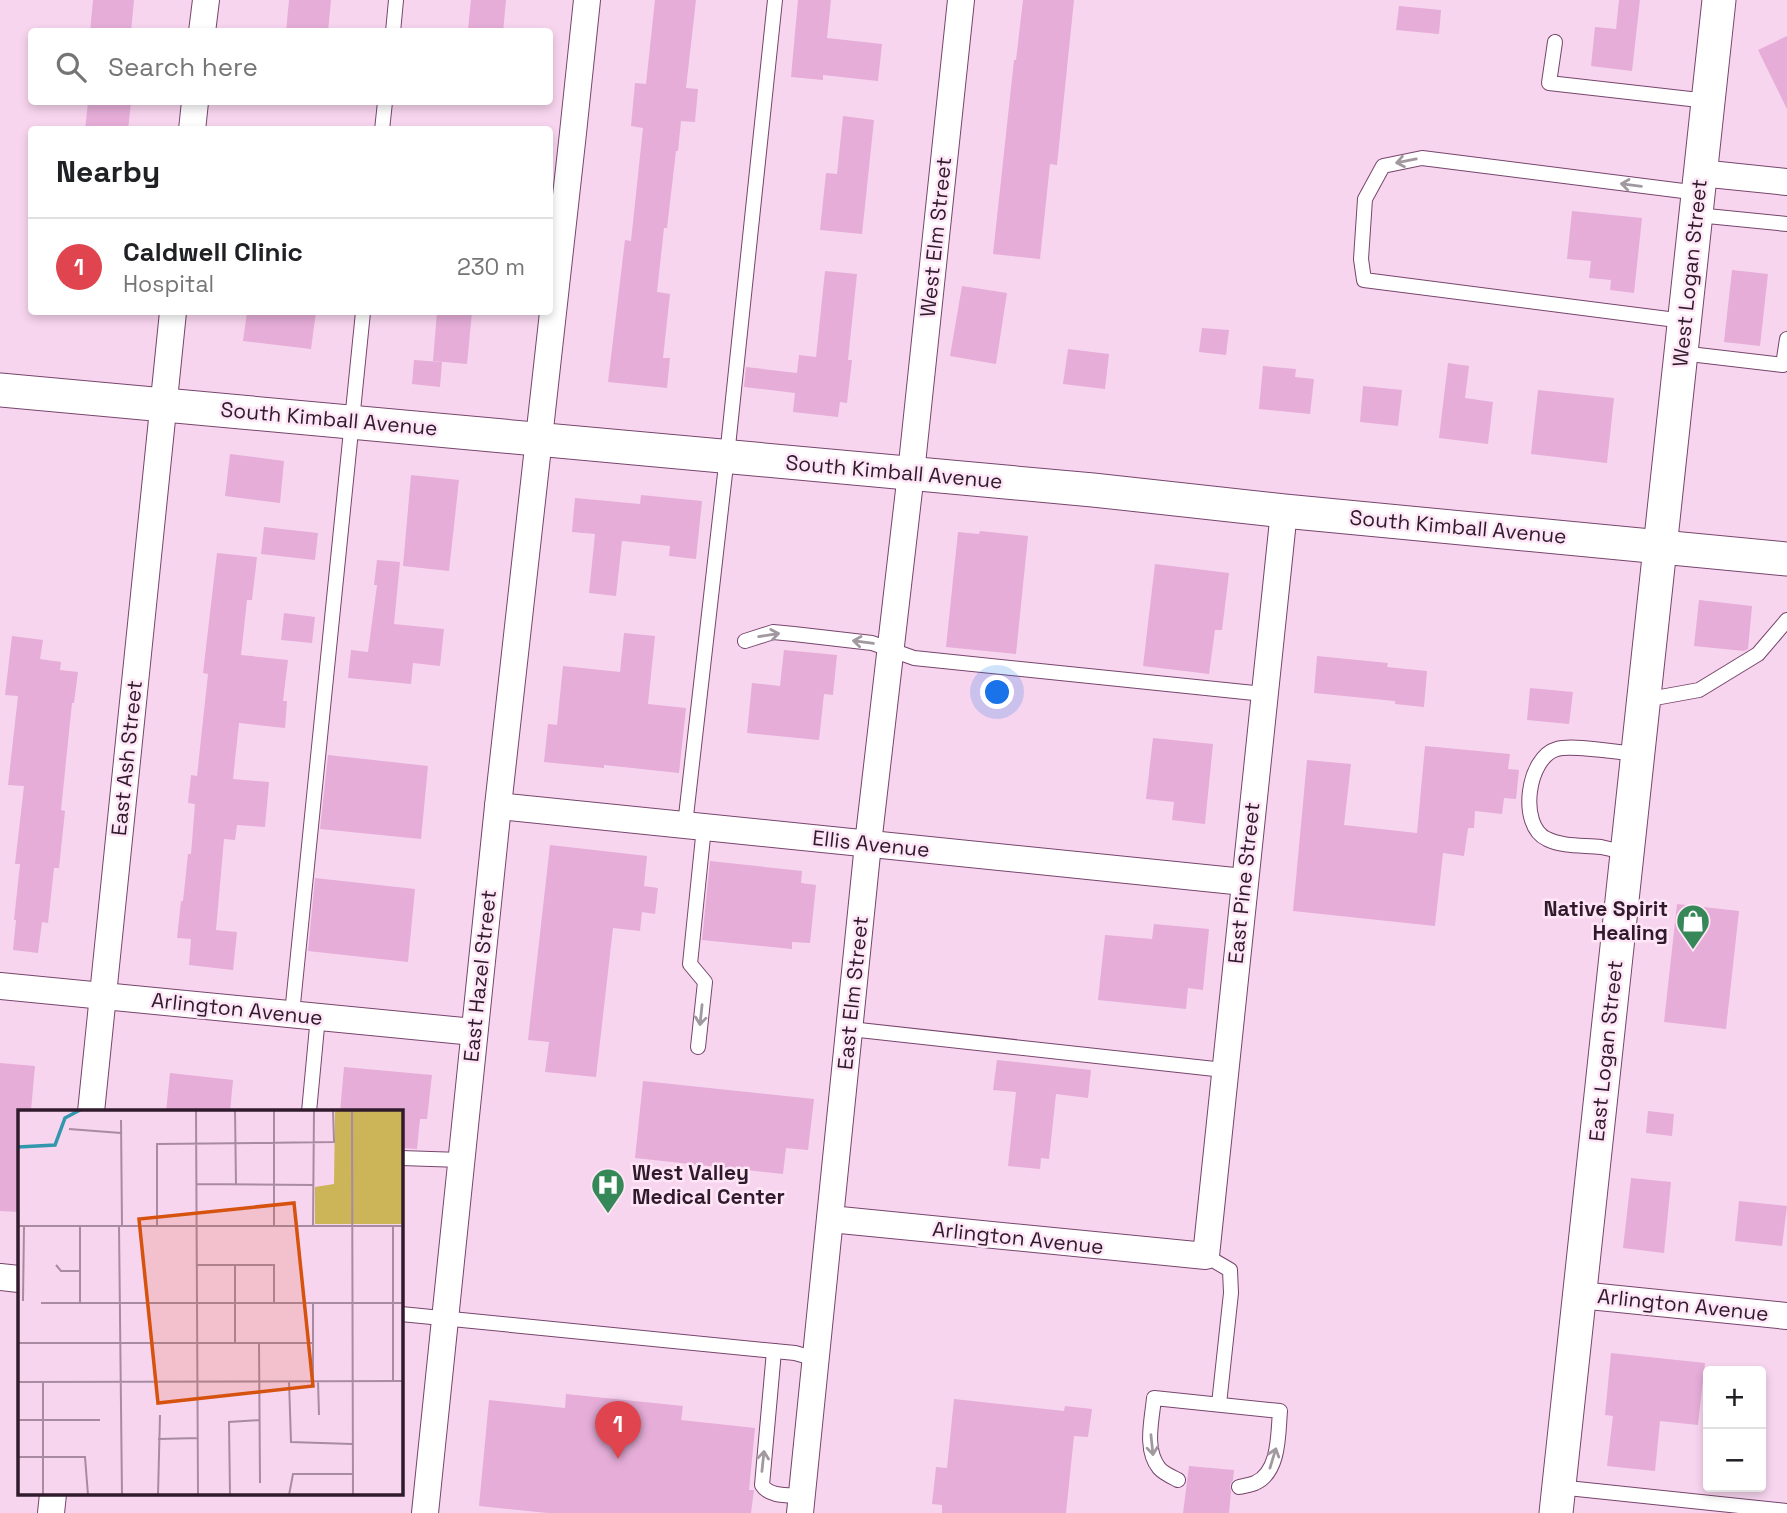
<!DOCTYPE html>
<html lang="en">
<head>
<meta charset="utf-8">
<style>
	body { margin:0; font-family:"Space Grotesk",sans-serif; background:#f2f2f2; color:#202124 }
	.controls { position:absolute; right:21px; bottom:21px; display:grid; overflow:hidden; border-radius:7px; box-shadow:0 4px 10px #0003 }
	.controls button { width:63px; height:63px; display:grid; place-items:center; padding:0; border:0; border-bottom:2px solid #e0e0e0; background:#fff; color:#202124; font:35px sans-serif }
	.you { position:absolute; left:998px; top:693px; width:24px; height:24px; margin:-18px; border:5px solid #fff; border-radius:50%; background:#1a73e8; box-shadow:0 0 0 10px #1a73e833 }
	.badge { display:grid; place-items:center; width:46px; height:46px; border-radius:50%; background:#378859; color:#fff; font-size:23px; font-weight:700 }
	.pin { position:absolute; translate:-50% -58px; filter:drop-shadow(0 2px 4px #0008) }
	.pin::after { content:''; position:absolute; top:37px; width:24px; height:21px; background:inherit; clip-path:polygon(0 0,100% 0,50% 100%) }
	.list { margin:0; padding:0; list-style:none }
	h2 { display:flex; justify-content:space-between; align-items:center; height:91px; margin:0; padding:0 28px; font-size:30px }
	h2 small { font-size:23px; font-weight:400; color:#757577 }
	.list li { display:grid; grid-template-columns:46px 1fr auto; gap:21px; align-items:center; box-sizing:border-box; height:98px; padding:0 28px; border-top:2px solid #e0e0e0 }
	.list b { display:block; font-size:26px; white-space:nowrap }
	.list p { margin:0; font-size:23px; white-space:nowrap; color:#757577 }
	.list em { font-size:23px; font-style:normal; color:#757577 }
	.icon { flex:none; width:38px; height:38px; fill:none; stroke:currentColor; stroke-width:2; stroke-linecap:round; stroke-linejoin:round }
	.map { position:relative; flex:none; width:1787px; height:1513px; overflow:hidden }
	.search { position:absolute; background:#fff; box-shadow:0 4px 10px #0003; left:28px; top:28px; width:525px; height:77px; display:flex; align-items:center; gap:18px; box-sizing:border-box; padding:0 24px; border-radius:7px; color:#757577; font-size:26px }
	.panel { position:absolute; background:#fff; box-shadow:0 4px 10px #0003; left:28px; top:126px; width:525px; height:189px; border-radius:7px }
	.map>svg:first-child { display:block }
	.building { fill:#e5add8 }
	.lines { fill:none; stroke-linecap:round; stroke-linejoin:round }
	.service-casing { stroke:#77456c; stroke-width:16 }
	.minor-casing { stroke:#77456c; stroke-width:28 }
	.tertiary-casing { stroke:#77456c; stroke-width:35 }
	.service { stroke:#fff; stroke-width:14 }
	.minor { stroke:#fff; stroke-width:26 }
	.tertiary { stroke:#fff; stroke-width:33 }
	.oneway { stroke:#a298a0 }
	.labels { text-anchor:middle; stroke-width:5; stroke-linejoin:round; paint-order:stroke }
	.street-label { font-size:21px; fill:#301b2c; stroke:#fee6f7 }
	.poi-label { font-size:21px; font-weight:bold; fill:#301b2c; stroke:#fee6f7; text-anchor:end }
	.inset-river { fill:none; stroke:#3297ad; stroke-width:3.5 }
	.inset-road { fill:none; stroke:#a88ba1; stroke-width:2 }
	.view { fill:#d6530f; fill-opacity:0.15; stroke:#d6530f; stroke-width:3.5 }
	.inset-edge { fill:none; stroke:#301b2c; stroke-width:3.5 }
</style>
</head>
<body>
<div class="map">
<svg width="1787" height="1513" viewBox="0 0 1787 1513">
	<rect width="100%" height="100%" fill="#f8d5ef"/>
	<g class="building">
		<path d="M 93,0 L 134,0 L 131,32 L 90,32 Z"/>
		<path d="M 289,0 L 331,0 L 328,32 L 286,32 Z"/>
		<path d="M 471,0 L 506,0 L 503,32 L 468,29 Z"/>
		<path d="M 655,0 L 696,0 L 686,88 L 698,89 L 695,122 L 681,121 L 678,151 L 676,151 L 667,228 L 664,228 L 657,292 L 670,294 L 663,358 L 670,358 L 667,388 L 608,382 L 625,240 L 631,241 L 643,128 L 631,126 L 635,83 L 646,84 Z"/>
		<path d="M 798,0 L 831,0 L 827,38 L 882,44 L 878,81 L 823,75 L 823,80 L 791,77 Z"/>
		<path d="M 1023,0 L 1074,0 L 1057,165 L 1050,164 L 1040,259 L 993,254 L 1014,60 L 1016,60 Z"/>
		<path d="M 1619,0 L 1640,0 L 1632,71 L 1591,66 L 1595,27 L 1616,29 Z"/>
		<path d="M 1399,6 L 1441,10 L 1439,34 L 1396,30 Z"/>
		<path d="M 1787,36 L 1787,109 L 1758,50 Z"/>
		<path d="M 88,102 L 131,102 L 128,130 L 85,130 Z"/>
		<path d="M 843,116 L 874,120 L 862,234 L 820,230 L 826,173 L 837,174 Z"/>
		<path d="M 1572,211 L 1642,218 L 1634,293 L 1610,290 L 1611,280 L 1589,278 L 1591,261 L 1567,259 Z"/>
		<path d="M 1732,270 L 1768,274 L 1760,346 L 1724,342 Z"/>
		<path d="M 825,271 L 857,274 L 848,360 L 852,360 L 847,403 L 840,402 L 838,417 L 793,412 L 795,393 L 744,387 L 746,367 L 797,373 L 799,355 L 816,357 Z"/>
		<path d="M 962,286 L 1007,293 L 996,364 L 950,356 Z"/>
		<path d="M 247,312 L 316,312 L 311,349 L 243,341 Z"/>
		<path d="M 437,312 L 472,312 L 467,364 L 433,361 Z"/>
		<path d="M 1202,328 L 1229,330 L 1226,355 L 1199,352 Z"/>
		<path d="M 1068,349 L 1109,354 L 1105,389 L 1063,384 Z"/>
		<path d="M 414,360 L 442,362 L 440,387 L 412,384 Z"/>
		<path d="M 1448,363 L 1469,366 L 1465,398 L 1493,402 L 1488,444 L 1439,438 Z"/>
		<path d="M 1263,366 L 1296,369 L 1295,377 L 1314,379 L 1310,414 L 1259,409 Z"/>
		<path d="M 1363,386 L 1402,390 L 1398,426 L 1360,422 Z"/>
		<path d="M 1538,390 L 1614,398 L 1607,463 L 1531,454 Z"/>
		<path d="M 230,454 L 284,461 L 280,503 L 225,496 Z"/>
		<path d="M 411,475 L 459,480 L 449,571 L 403,566 Z"/>
		<path d="M 641,495 L 702,501 L 696,559 L 669,556 L 670,546 L 622,541 L 616,596 L 589,593 L 595,534 L 572,532 L 575,498 L 640,504 Z"/>
		<path d="M 264,527 L 318,533 L 315,560 L 261,554 Z"/>
		<path d="M 980,531 L 1028,536 L 1016,654 L 946,647 L 958,532 L 979,534 Z"/>
		<path d="M 217,553 L 257,557 L 252,600 L 247,600 L 241,655 L 288,660 L 283,701 L 287,701 L 285,728 L 239,723 L 233,779 L 269,782 L 265,827 L 237,825 L 235,840 L 224,839 L 216,930 L 237,932 L 233,970 L 189,965 L 191,939 L 177,938 L 181,901 L 183,901 L 188,854 L 191,854 L 195,804 L 188,803 L 191,775 L 197,776 L 208,674 L 203,673 Z"/>
		<path d="M 377,560 L 400,562 L 394,624 L 444,629 L 440,666 L 413,663 L 411,684 L 348,678 L 351,650 L 368,652 L 377,585 L 374,585 Z"/>
		<path d="M 1155,564 L 1229,573 L 1222,630 L 1215,630 L 1209,674 L 1143,666 Z"/>
		<path d="M 1699,600 L 1752,606 L 1748,649 L 1744,651 L 1694,646 Z"/>
		<path d="M 284,613 L 315,617 L 312,643 L 281,640 Z"/>
		<path d="M 624,633 L 655,636 L 648,704 L 686,708 L 679,773 L 604,765 L 604,768 L 544,762 L 548,724 L 557,725 L 563,666 L 620,672 Z"/>
		<path d="M 12,636 L 43,640 L 40,659 L 61,662 L 60,670 L 78,672 L 74,703 L 72,703 L 61,810 L 65,811 L 59,868 L 54,868 L 48,923 L 42,922 L 38,953 L 13,950 L 16,920 L 14,920 L 20,864 L 15,864 L 24,786 L 8,785 L 18,696 L 5,695 Z"/>
		<path d="M 784,650 L 837,655 L 833,695 L 824,694 L 819,740 L 747,733 L 752,683 L 780,686 Z"/>
		<path d="M 1317,656 L 1388,663 L 1387,667 L 1427,671 L 1424,707 L 1395,704 L 1395,701 L 1314,693 Z"/>
		<path d="M 1530,688 L 1573,692 L 1569,724 L 1527,720 Z"/>
		<path d="M 1153,738 L 1213,744 L 1205,824 L 1172,820 L 1174,802 L 1146,799 Z"/>
		<path d="M 1425,746 L 1510,754 L 1508,769 L 1519,770 L 1516,799 L 1504,798 L 1502,814 L 1475,811 L 1474,828 L 1468,828 L 1464,856 L 1443,853 L 1435,926 L 1293,911 L 1307,760 L 1351,764 L 1344,825 L 1417,833 Z"/>
		<path d="M 328,755 L 428,766 L 421,839 L 320,829 Z"/>
		<path d="M 550,845 L 647,856 L 644,886 L 658,888 L 655,914 L 642,912 L 640,931 L 613,928 L 596,1077 L 545,1072 L 549,1042 L 528,1040 Z"/>
		<path d="M 710,861 L 802,871 L 801,883 L 816,885 L 810,943 L 792,942 L 792,949 L 702,940 Z"/>
		<path d="M 315,878 L 415,889 L 408,962 L 308,951 Z"/>
		<path d="M 1677,904 L 1739,911 L 1726,1029 L 1664,1022 Z"/>
		<path d="M 1154,924 L 1209,929 L 1203,990 L 1188,988 L 1186,1009 L 1098,1000 L 1105,935 L 1152,939 Z"/>
		<path d="M 997,1060 L 1091,1070 L 1088,1098 L 1056,1094 L 1049,1159 L 1041,1158 L 1040,1169 L 1008,1166 L 1016,1092 L 993,1090 Z"/>
		<path d="M 0,1063 L 35,1066 L 31,1110 L 19,1109 L 18,1212 L 0,1211 Z"/>
		<path d="M 344,1067 L 432,1075 L 427,1119 L 420,1119 L 417,1149 L 401,1148 L 401,1112 L 340,1112 Z"/>
		<path d="M 170,1073 L 233,1080 L 230,1112 L 166,1112 Z"/>
		<path d="M 643,1081 L 814,1099 L 808,1150 L 786,1148 L 783,1174 L 635,1158 Z"/>
		<path d="M 1648,1111 L 1674,1114 L 1672,1136 L 1646,1133 Z"/>
		<path d="M 1631,1178 L 1671,1182 L 1664,1253 L 1623,1248 Z"/>
		<path d="M 1739,1201 L 1787,1206 L 1782,1246 L 1735,1241 Z"/>
		<path d="M 1611,1353 L 1705,1363 L 1698,1425 L 1660,1421 L 1655,1471 L 1607,1466 L 1613,1416 L 1605,1415 Z"/>
		<path d="M 566,1394 L 683,1406 L 681,1420 L 755,1428 L 749,1490 L 754,1490 L 751,1513 L 548,1513 L 479,1506 L 489,1400 L 565,1408 Z"/>
		<path d="M 954,1399 L 1064,1411 L 1065,1406 L 1092,1409 L 1088,1437 L 1074,1436 L 1066,1513 L 942,1513 L 942,1505 L 932,1504 L 936,1467 L 947,1468 Z"/>
		<path d="M 1189,1466 L 1234,1470 L 1233,1480 L 1230,1485 L 1231,1492 L 1229,1513 L 1183,1513 Z"/>
	</g>
	<g class="lines">
		<g class="service-casing">
			<g id="service">
				<path d="M 393,32 L 396,0"/>
				<path d="M 1555,42 L 1549,83 L 1708,101"/>
				<path d="M 382,130 L 385,102"/>
				<path d="M 1697,215 L 1787,224"/>
				<path d="M 1684,321 L 1364,280 L 1361,259 L 1365,199 L 1383,166 L 1422,158 L 1699,193"/>
				<path d="M 1681,353 L 1783,365 L 1787,339"/>
				<path d="M 745,641 L 773,632 L 794,634 L 872,643 L 914,658 L 1264,694"/>
				<path d="M 1644,700 L 1699,690 L 1758,654 L 1787,620"/>
				<path d="M 685,825 L 727,456 L 775,0"/>
				<path d="M 1627,853 C 1619,851 1610,849 1601,847 C 1584,845 1563,847 1547,839 C 1518,826 1527,757 1557,749 C 1573,744 1619,753 1638,754"/>
				<path d="M 292,1014 L 363,312"/>
				<path d="M 850,1029 L 1224,1070"/>
				<path d="M 698,1047 L 705,982 L 690,964 L 704,827"/>
				<path d="M 309,1112 L 318,1016"/>
				<path d="M 401,1158 L 461,1160"/>
				<path d="M 1206,1256 L 1230,1270 L 1231,1293 L 1219,1404"/>
				<path d="M 401,1314 L 795,1353 L 816,1359"/>
				<path d="M 774,1351 L 762,1485 C 769,1497 789,1495 802,1496"/>
				<path d="M 1178,1480 C 1172,1477 1163,1473 1159,1468 C 1144,1449 1152,1420 1154,1398 L 1280,1411 C 1278,1433 1280,1472 1255,1483 C 1250,1485 1244,1486 1239,1487"/>
				<path d="M 1558,1487 L 1787,1511"/>
			</g>
		</g>
		<g class="minor-casing">
			<g id="minor">
				<path d="M 202,32 L 206,0"/>
				<path d="M 192,130 L 195,102"/>
				<path d="M 1700,173 L 1787,182"/>
				<path d="M 498,806 L 1244,882"/>
				<path d="M 0,986 L 474,1032"/>
				<path d="M 91,1112 L 173,312"/>
				<path d="M 830,1219 L 1206,1256 L 1284,511"/>
				<path d="M 0,1277 L 19,1279"/>
				<path d="M 1579,1295 L 1787,1316"/>
				<path d="M 51,1513 L 53,1494"/>
				<path d="M 425,1513 L 498,806 L 573,133 L 587,0"/>
				<path d="M 800,1513 L 868,844 L 911,473 L 961,0"/>
			</g>
		</g>
		<g class="tertiary-casing">
			<g id="tertiary">
				<path d="M 0,390 L 1093,490 L 1284,511 L 1787,559"/>
				<path d="M 1556,1513 L 1719,0"/>
			</g>
		</g>
		<use href="#service" class="service"/>
		<use href="#minor" class="minor"/>
		<use href="#tertiary" class="tertiary"/>
	</g>
	<defs><path id="oneway-shaft" d="M-6 0H5M1.5-3L5.5 0L1.5 3" fill="none" stroke-width="1.6" stroke-linecap="round" stroke-linejoin="round" transform="scale(1.75)"/></defs>
	<g class="oneway">
		<use href="#oneway-shaft" transform="translate(1406 161) rotate(169)"/>
		<use href="#oneway-shaft" transform="translate(1631 185) rotate(-173)"/>
		<use href="#oneway-shaft" transform="translate(769 635) rotate(-9)"/>
		<use href="#oneway-shaft" transform="translate(863 642) rotate(-172)"/>
		<use href="#oneway-shaft" transform="translate(701 1015) rotate(96)"/>
		<use href="#oneway-shaft" transform="translate(1152 1445) rotate(84)"/>
		<use href="#oneway-shaft" transform="translate(1273 1458) rotate(-73)"/>
		<use href="#oneway-shaft" transform="translate(763 1461) rotate(-84)"/>
	</g>
	<defs>
		<g id="shop-pin" transform="scale(1.75)"><path d="M0 17L-7.5 6A9.5 9.5 0 1 1 7.5 6Z" fill="#378859" stroke="#fee6f7"/><path d="M-5-2.5h2.3a2.7 3.5 0 0 1 5.4 0H5L5.5 6h-11ZM-1.5-2.5h3a1.5 2.3 0 0 0-3 0Z" fill="#fff"/></g>
		<g id="hospital-pin" transform="scale(1.75)"><path d="M0 17L-7.5 6A9.5 9.5 0 1 1 7.5 6Z" fill="#378859" stroke="#fee6f7"/><path d="M-5-5h3v3.5h4V-5h3V5h-3V1.5h-4V5h-3Z" fill="#fff"/></g>
	</defs>
	<g fill-rule="evenodd">
		<use href="#shop-pin" x="1693" y="921"/>
		<use href="#hospital-pin" x="608" y="1185"/>
	</g>
	<g class="labels">
		<g class="street-label">
			<text transform="translate(936 237) rotate(-84)" y="7">West Elm Street</text>
			<text transform="translate(1690 273) rotate(-84)" y="7">West Logan Street</text>
			<text transform="translate(329 419) rotate(5)" y="7">South Kimball Avenue</text>
			<text transform="translate(894 472) rotate(5)" y="7">South Kimball Avenue</text>
			<text transform="translate(1458 527) rotate(5)" y="7">South Kimball Avenue</text>
			<text transform="translate(127 758) rotate(-84)" y="7">East Ash Street</text>
			<text transform="translate(871 844) rotate(6)" y="7">Ellis Avenue</text>
			<text transform="translate(1244 883) rotate(-84)" y="7">East Pine Street</text>
			<text transform="translate(480 976) rotate(-84)" y="7">East Hazel Street</text>
			<text transform="translate(853 993) rotate(-84)" y="7">East Elm Street</text>
			<text transform="translate(237 1009) rotate(6)" y="7">Arlington Avenue</text>
			<text transform="translate(1606 1051) rotate(-84)" y="7">East Logan Street</text>
			<text transform="translate(1018 1238) rotate(6)" y="7">Arlington Avenue</text>
			<text transform="translate(1683 1305) rotate(6)" y="7">Arlington Avenue</text>
		</g>
		<g class="poi-label">
			<text x="1668" y="916">Native Spirit<tspan x="1668" dy="24">Healing</tspan></text>
			<text x="632" y="1180" text-anchor="start">West Valley<tspan x="632" dy="24">Medical Center</tspan></text>
		</g>
	</g>
	<g transform="translate(18 1110)">
		<rect width="385" height="385" fill="#f8d5ef"/>
		<path d="M 317,0 L 385,0 L 385,114 L 297,114 L 297,77 L 316,74 Z" fill="#ccb458"/>
		<path class="inset-river" d="M 0,37 L 37,35 L 47,8 L 62,0"/>
		<path class="inset-road" d="M 178,0 L 180,385M 217,0 L 218,75M 334,0 L 335,385M 103,10 L 104,116M 51,19 L 103,23M 178,74 L 295,75M 0,116 L 385,116M 101,116 L 104,385M 139,116 L 139,34 L 316,32 L 315,0M 256,116 L 256,0M 375,116 L 375,271M 295,117 L 296,0M 38,155 L 43,161 L 62,161M 179,155 L 256,155 L 256,194M 217,155 L 217,233M 5,191 L 6,116M 23,193 L 385,193M 62,194 L 62,116M 295,194 L 295,271M 0,233 L 295,233M 241,233 L 242,373M 271,271 L 273,332 L 334,334M 300,271 L 301,305M 0,272 L 385,271M 25,272 L 25,385M 0,310 L 82,310M 140,329 L 180,328M 0,347 L 67,347 L 70,385M 140,385 L 142,305M 212,385 L 211,312 L 242,310M 271,385 L 275,364 L 335,364"/>
		<path class="view" d="M 276,93 L 295,276 L 140,293 L 121,109 Z"/>
		<rect width="385" height="385" class="inset-edge"/>
	</g>
</svg>
<div class="controls">
<button>+</button>
<button>−</button>
</div>
<div class="you"></div>
<div class="pin badge" style="left:618px;top:1459px;background:#e0444e">1</div>
<div class="search"><svg class="icon" aria-label="search" viewBox="0 0 24 24"><circle cx="10" cy="10" r="6"/><path d="M15 15l6 6"/></svg>Search here</div>
<section class="panel">
<h2>Nearby<small></small></h2>
<ul class="list">
<li><span class="badge" style="background:#e0444e">1</span><div><b>Caldwell Clinic</b><p>Hospital</p></div><em>230 m</em></li>
</ul>
</section>
</div>
</body>
</html>
